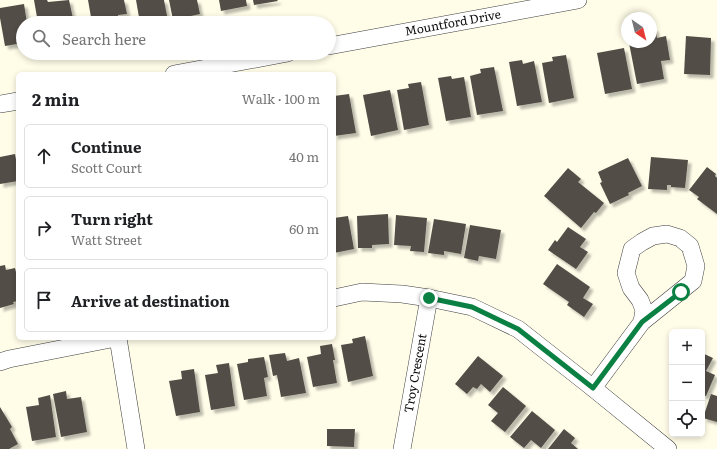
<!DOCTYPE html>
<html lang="en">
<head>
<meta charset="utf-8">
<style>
	body { margin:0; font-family:Literata,serif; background:#f2f2f2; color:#202124 }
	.controls { position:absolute; right:12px; bottom:12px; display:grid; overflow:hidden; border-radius:6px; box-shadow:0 2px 6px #0003 }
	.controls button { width:36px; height:36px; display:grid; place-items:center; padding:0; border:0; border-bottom:1px solid #e0e0e0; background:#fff; color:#202124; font:20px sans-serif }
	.compass { position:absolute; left:621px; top:12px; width:36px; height:36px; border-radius:50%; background:#fff; box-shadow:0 2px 6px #0003; rotate:145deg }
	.stop { position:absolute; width:12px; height:12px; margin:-9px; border:3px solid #0b8043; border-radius:50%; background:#fff }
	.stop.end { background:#0b8043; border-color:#fff; box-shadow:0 1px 4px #0008 }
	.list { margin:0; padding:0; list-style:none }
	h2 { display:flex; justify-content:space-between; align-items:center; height:52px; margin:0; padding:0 16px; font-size:17px }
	h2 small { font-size:13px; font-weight:400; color:#757577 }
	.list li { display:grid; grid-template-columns:26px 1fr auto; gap:12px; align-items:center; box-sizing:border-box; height:64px; margin:0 8px 8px; padding:0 8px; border:1px solid #e0e0e0; border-radius:6px }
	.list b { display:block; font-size:15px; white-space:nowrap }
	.list p { margin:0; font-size:13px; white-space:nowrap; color:#757577 }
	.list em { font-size:13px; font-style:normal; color:#757577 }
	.icon { flex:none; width:22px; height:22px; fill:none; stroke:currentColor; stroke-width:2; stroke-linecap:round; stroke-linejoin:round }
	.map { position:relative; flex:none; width:717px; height:449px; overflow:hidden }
	.search { position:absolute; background:#fff; box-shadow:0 2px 6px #0003; left:16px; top:16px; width:320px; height:44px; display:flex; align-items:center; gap:10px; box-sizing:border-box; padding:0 14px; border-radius:22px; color:#757577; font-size:15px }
	.panel { position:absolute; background:#fff; box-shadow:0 2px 6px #0003; left:16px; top:72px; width:320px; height:268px; border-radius:6px }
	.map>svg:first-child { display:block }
	.building { fill:#534d47; filter:url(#shadow) }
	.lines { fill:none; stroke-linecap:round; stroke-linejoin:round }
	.street-casing { stroke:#3e3e3e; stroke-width:18 }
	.street { stroke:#fff; stroke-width:17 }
	.route { stroke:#0b8043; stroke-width:5 }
	.labels { text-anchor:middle; stroke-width:4; stroke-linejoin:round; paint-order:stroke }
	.street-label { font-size:12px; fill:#0b0b0b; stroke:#fff }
</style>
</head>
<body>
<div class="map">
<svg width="717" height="449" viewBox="0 0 717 449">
	<defs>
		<filter id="shadow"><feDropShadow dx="3.5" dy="3.5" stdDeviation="1" flood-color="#0004"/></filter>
	</defs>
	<rect width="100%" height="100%" fill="#fffde8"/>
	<g class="building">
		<path d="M 34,0 L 47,0 L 48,2 L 69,0 L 74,23 L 38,23 Z"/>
		<path d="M 88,0 L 124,0 L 127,14 L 118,15 L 119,23 L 92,23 Z"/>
		<path d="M 136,0 L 164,0 L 168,21 L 157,23 L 140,23 Z"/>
		<path d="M 169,0 L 197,0 L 200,14 L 173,20 Z"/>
		<path d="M 219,0 L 246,0 L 247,6 L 221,11 Z"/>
		<path d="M 253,0 L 277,0 L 278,1 L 254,5 Z"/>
		<path d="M 24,4 L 27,23 L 23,23 L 23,43 L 5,46 L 0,18 L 0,8 Z"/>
		<path d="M 651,28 L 655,28 L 657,38 L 666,36 L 670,60 L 661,61 L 664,79 L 637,84 L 629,43 L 651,42 Z"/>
		<path d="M 686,36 L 711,38 L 710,75 L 684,74 Z"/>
		<path d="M 624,48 L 632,89 L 605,94 L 597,53 Z"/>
		<path d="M 566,55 L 574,98 L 549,103 L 542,63 L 553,61 L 552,57 Z"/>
		<path d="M 522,60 L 523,64 L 534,61 L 542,102 L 517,106 L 509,62 Z"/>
		<path d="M 494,67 L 503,111 L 477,115 L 470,76 L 481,73 L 480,69 Z"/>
		<path d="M 451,76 L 452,79 L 464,77 L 471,117 L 446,121 L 438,78 Z"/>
		<path d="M 421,82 L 429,125 L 404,130 L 397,90 L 409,88 L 408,84 Z"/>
		<path d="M 390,90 L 398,130 L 371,136 L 363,95 Z"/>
		<path d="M 349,94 L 356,133 L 334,136 L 334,96 Z"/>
		<path d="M 15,154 L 18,171 L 18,181 L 0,184 L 0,157 Z"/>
		<path d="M 651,157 L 688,160 L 685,188 L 671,187 L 671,185 L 667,185 L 667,190 L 648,189 Z"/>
		<path d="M 628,158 L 642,186 L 628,193 L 629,195 L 610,204 L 600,183 L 602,182 L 598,172 Z"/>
		<path d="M 707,167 L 716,174 L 715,176 L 717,178 L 717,214 L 697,199 L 699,197 L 689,190 Z"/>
		<path d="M 568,168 L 581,179 L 578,182 L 604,203 L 596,213 L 594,212 L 581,228 L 544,196 Z"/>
		<path d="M 388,214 L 389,244 L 372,245 L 372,248 L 358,248 L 357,216 Z"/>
		<path d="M 396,215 L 427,218 L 424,252 L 410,251 L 411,246 L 394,245 Z"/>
		<path d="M 348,216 L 354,249 L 334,253 L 334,218 Z"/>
		<path d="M 434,219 L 466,224 L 461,254 L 444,251 L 444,255 L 428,253 Z"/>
		<path d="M 470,225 L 501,230 L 496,259 L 479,256 L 478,261 L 464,258 Z"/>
		<path d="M 568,227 L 586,239 L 580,247 L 588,252 L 576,269 L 548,250 L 555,240 L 557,242 Z"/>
		<path d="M 557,264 L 590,287 L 583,298 L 593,304 L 584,317 L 567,305 L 569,302 L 543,284 Z"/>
		<path d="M 5,265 L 6,270 L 15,268 L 18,280 L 18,301 L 13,302 L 14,304 L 0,308 L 0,266 Z"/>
		<path d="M 365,336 L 373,376 L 348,382 L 341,345 L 353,343 L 352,339 Z"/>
		<path d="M 332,344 L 335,360 L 333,360 L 337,383 L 313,387 L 307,357 L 321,354 L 320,346 Z"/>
		<path d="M 285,353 L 287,361 L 299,358 L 306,393 L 281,397 L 277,375 L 273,376 L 269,355 Z"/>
		<path d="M 702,353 L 713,358 L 706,371 L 715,375 L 706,396 L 702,395 Z"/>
		<path d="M 478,356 L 503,376 L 490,392 L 481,384 L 477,389 L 473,387 L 467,394 L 455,384 Z"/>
		<path d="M 264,357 L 268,377 L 264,378 L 267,396 L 244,400 L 237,364 L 248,362 L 248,359 Z"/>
		<path d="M 229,363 L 235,406 L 211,410 L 205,375 L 218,373 L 216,365 Z"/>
		<path d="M 194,369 L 200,412 L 176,416 L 169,381 L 182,379 L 181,371 Z"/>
		<path d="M 503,387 L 526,406 L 505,432 L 491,421 L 498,413 L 488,405 Z"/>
		<path d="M 66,391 L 67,399 L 81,397 L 87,432 L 61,437 L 53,394 Z"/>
		<path d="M 711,394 L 717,396 L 717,422 L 703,418 Z"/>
		<path d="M 50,395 L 56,437 L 32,441 L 26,407 L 39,405 L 38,398 Z"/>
		<path d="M 0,407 L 12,427 L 10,429 L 18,444 L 9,449 L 0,449 Z"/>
		<path d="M 532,411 L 555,430 L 541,448 L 531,440 L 524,448 L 510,437 Z"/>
		<path d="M 327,429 L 355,429 L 354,447 L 327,446 Z"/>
		<path d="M 564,429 L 575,438 L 571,443 L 578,449 L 548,449 Z"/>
	</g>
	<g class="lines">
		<g class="street-casing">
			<g id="street">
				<path id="s1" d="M 329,46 L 578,0"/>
				<path d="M 174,74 L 288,53"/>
				<path d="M 0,104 L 18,101"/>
				<path d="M 334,298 L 362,292 L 402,294 L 429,298 L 472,307 L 518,329 L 593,388 L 668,449"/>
				<path d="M 118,338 L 136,449"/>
				<path d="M 0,362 L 9,359 L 116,338"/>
				<path d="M 593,388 L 642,322 L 693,281 L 696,266 L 690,246 L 680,238 L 667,234 L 653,236 L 642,242 L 632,249 L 626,273 L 631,288 L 640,300 L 644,310 L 642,322"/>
				<path id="s2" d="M 402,449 L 429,298"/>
			</g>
		</g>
		<use href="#street" class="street"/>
	</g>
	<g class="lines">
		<path class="route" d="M 429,298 L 472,307 L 518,329 L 593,388 L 642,322 L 681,292"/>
	</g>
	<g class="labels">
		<g class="street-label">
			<text dy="4" stroke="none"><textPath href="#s1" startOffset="126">Mountford Drive</textPath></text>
			<text dy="4" stroke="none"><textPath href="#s2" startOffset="77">Troy Crescent</textPath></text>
		</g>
	</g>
</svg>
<div class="controls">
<button>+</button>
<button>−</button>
<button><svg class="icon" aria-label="locate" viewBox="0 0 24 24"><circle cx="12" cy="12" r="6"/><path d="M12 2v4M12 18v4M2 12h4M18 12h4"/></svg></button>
</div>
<svg class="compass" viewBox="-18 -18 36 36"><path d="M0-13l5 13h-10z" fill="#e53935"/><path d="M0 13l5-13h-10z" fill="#757577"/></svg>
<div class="stop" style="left:681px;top:292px"></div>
<div class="stop end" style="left:429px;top:298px"></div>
<div class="search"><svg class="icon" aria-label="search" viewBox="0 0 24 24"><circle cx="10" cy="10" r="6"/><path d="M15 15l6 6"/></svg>Search here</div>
<section class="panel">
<h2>2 min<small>Walk · 100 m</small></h2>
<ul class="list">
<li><svg class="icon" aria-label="ahead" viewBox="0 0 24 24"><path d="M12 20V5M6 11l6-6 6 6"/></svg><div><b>Continue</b><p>Scott Court</p></div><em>40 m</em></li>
<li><svg class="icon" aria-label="right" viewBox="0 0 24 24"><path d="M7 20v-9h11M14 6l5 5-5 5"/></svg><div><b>Turn right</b><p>Watt Street</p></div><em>60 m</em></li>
<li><svg class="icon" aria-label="arrive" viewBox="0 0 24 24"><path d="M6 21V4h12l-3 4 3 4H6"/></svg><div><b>Arrive at destination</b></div></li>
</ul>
</section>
</div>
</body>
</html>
